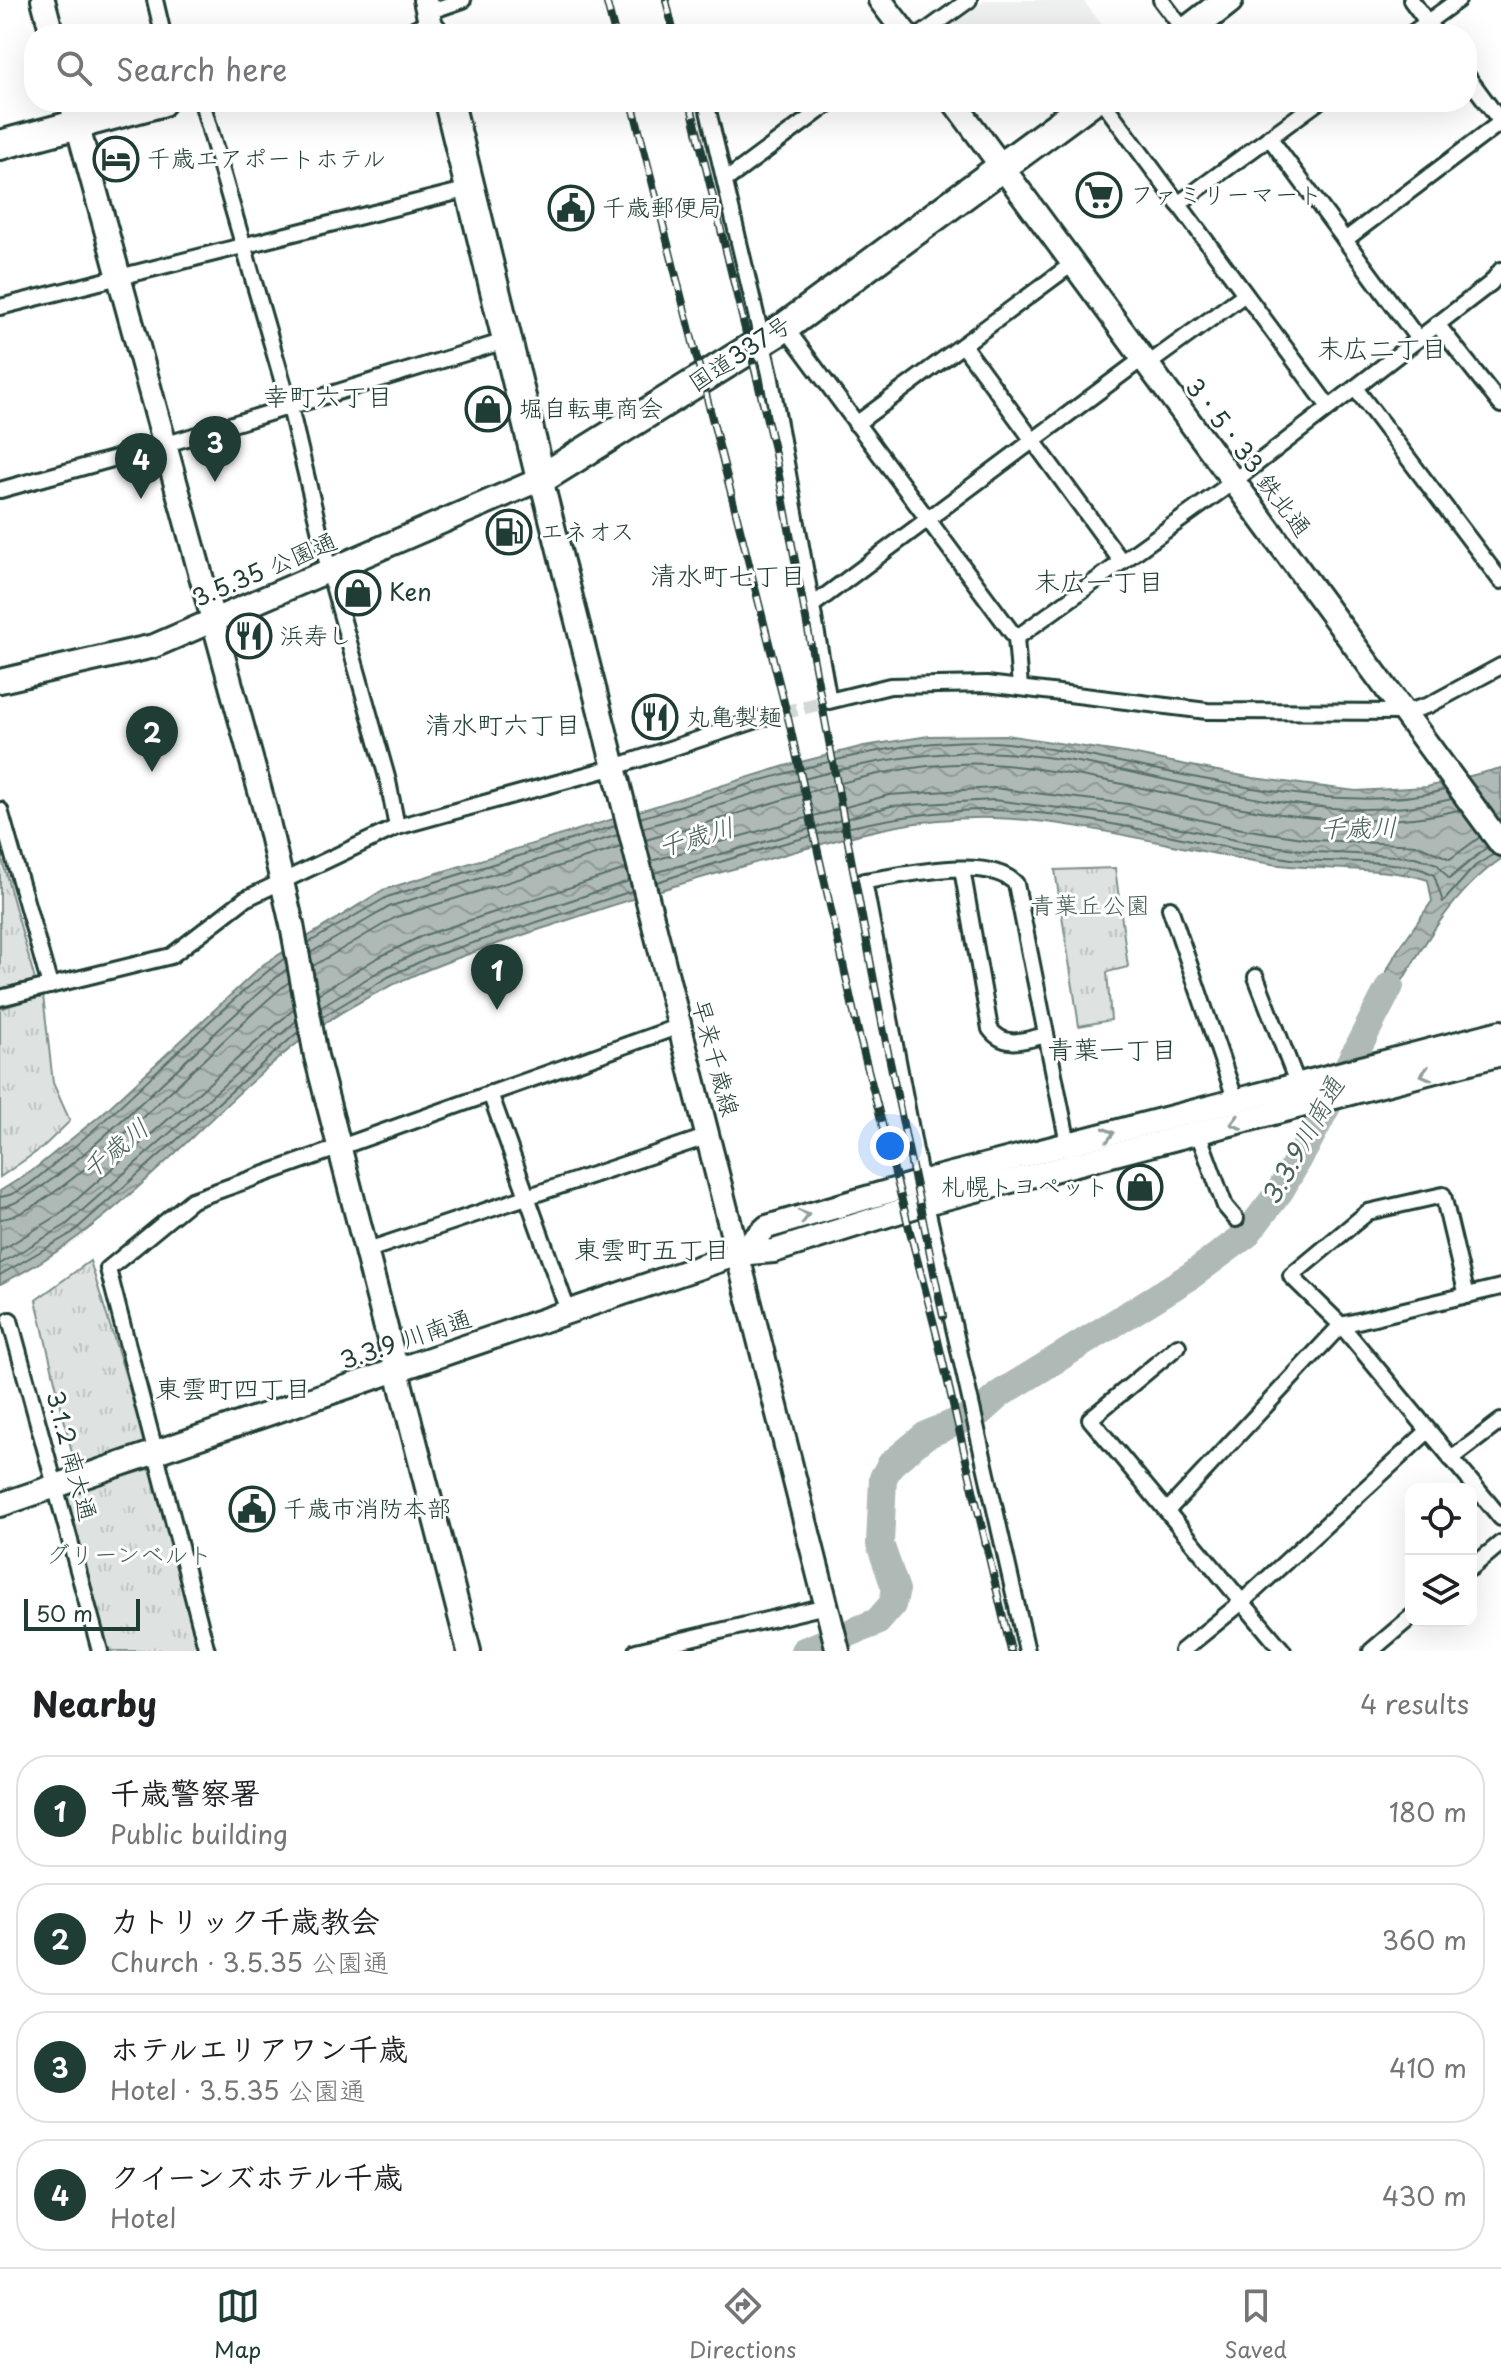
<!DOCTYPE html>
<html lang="en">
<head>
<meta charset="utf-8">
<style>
	body { margin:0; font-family:"Playpen Sans","Klee One",sans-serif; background:#f6f6f6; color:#202124 }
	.controls { position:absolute; right:24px; bottom:24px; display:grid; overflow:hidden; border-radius:16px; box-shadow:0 8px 32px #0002 }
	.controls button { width:72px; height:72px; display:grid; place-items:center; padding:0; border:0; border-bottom:2px solid #e0e0e0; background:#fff; color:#202124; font:40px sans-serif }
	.scale { position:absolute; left:24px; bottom:20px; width:116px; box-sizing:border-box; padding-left:8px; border:4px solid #1f3d34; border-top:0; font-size:22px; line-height:28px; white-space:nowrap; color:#1f3d34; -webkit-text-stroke:6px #fff; paint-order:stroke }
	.you { position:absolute; left:890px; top:1146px; width:28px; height:28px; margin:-20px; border:6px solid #fff; border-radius:50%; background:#1a73e8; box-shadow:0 0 0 12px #1a73e833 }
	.badge { display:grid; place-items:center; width:52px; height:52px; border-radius:50%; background:#1f3d34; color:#fff; font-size:26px; font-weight:700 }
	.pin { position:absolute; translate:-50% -66px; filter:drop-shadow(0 2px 4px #0008) }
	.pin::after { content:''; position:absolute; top:42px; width:28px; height:24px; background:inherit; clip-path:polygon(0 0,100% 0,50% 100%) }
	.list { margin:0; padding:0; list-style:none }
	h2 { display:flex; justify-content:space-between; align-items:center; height:104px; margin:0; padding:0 32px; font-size:34px }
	h2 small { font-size:26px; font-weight:400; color:#757577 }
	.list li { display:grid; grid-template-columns:52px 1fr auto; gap:24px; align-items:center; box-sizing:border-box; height:112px; margin:0 16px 16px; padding:0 16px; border:2px solid #e0e0e0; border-radius:32px }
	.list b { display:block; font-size:30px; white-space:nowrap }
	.list p { margin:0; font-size:26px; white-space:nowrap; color:#757577 }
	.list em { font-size:26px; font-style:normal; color:#757577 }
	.icon { flex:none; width:44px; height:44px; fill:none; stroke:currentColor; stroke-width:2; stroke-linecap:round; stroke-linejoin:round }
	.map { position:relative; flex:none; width:1501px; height:1651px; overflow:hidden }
	.search { position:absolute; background:#fff; box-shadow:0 8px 32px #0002; left:24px; right:24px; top:24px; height:88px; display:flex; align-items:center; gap:20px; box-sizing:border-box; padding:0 28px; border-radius:32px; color:#757577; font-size:30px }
	.sheet { height:616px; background:#fff }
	nav { display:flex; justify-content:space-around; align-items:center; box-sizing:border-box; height:112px; border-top:2px solid #e0e0e0; background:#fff; font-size:22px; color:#757577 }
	nav a { display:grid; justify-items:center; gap:4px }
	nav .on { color:#1f3d34 }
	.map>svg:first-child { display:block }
	.built { fill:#eef1f0 }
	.park { fill:url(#park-tufts); stroke:#7e908b; stroke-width:2 }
	.water { fill:url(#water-waves); stroke:#758883; stroke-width:2 }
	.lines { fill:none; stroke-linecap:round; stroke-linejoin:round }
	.shore { stroke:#596f68; stroke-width:2 }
	.river { stroke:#afbab7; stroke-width:28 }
	.street-tunnel { stroke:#d2d8d6; stroke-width:14; stroke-dasharray:14 7; stroke-linecap:butt }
	.street-casing { stroke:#1f3d34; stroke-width:20 }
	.secondary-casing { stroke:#1f3d34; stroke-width:28 }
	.highway-casing { stroke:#1f3d34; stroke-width:34 }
	.street { stroke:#fff; stroke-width:14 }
	.secondary { stroke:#fff; stroke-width:22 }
	.highway { stroke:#fff; stroke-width:28 }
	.rail-casing { stroke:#1f3d34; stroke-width:8 }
	.rail { stroke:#fff; stroke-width:5; stroke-dasharray:15; stroke-linecap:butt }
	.oneway { stroke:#8f9e9a }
	.labels { text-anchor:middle; stroke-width:6; stroke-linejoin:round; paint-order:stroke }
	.poi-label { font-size:24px; fill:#1f3d34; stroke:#fff; text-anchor:start }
	.street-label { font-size:24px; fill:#1f3d34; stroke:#fff }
	.park-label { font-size:24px; fill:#455e57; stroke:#fff }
	.neighbourhood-label { font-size:26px; fill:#1f3d34; stroke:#fff }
	.water-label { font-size:26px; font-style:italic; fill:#4a625b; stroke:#fff }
</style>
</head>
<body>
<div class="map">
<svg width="1501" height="1651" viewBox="0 0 1501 1651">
	<defs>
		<pattern id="park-tufts" width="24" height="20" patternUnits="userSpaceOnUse" patternTransform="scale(2)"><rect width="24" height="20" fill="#dee3e2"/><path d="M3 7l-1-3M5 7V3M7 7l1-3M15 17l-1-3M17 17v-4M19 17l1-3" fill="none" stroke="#bec4c2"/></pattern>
		<pattern id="water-waves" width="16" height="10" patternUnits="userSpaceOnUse" patternTransform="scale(2)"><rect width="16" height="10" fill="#afbab7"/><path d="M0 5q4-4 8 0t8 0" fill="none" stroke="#8e9896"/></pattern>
	</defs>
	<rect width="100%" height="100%" fill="#fff"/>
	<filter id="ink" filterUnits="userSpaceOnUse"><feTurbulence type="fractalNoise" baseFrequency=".0125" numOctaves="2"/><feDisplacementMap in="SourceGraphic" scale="16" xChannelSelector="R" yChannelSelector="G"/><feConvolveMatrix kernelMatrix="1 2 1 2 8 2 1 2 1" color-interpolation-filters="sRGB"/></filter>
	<g filter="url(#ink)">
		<path class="built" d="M 986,0 L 1083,0 L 1109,34 L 940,34 Z"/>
		<g class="park">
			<path d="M 0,852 L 35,980 L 0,989 Z"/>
			<path d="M 1115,868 L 1128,967 L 1107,972 L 1111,1020 L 1079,1026 L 1055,870 Z"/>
			<path d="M 43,995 L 53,1083 L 70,1121 L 42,1148 L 0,1177 L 0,1009 Z"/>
			<path d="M 90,1261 L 146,1442 L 75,1466 L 36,1300 Z"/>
			<path d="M 153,1468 L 200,1651 L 107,1651 L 66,1493 Z"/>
		</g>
		<path class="water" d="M 1005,735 L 1131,754 L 1253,778 L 1356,791 L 1427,787 L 1501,768 L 1501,859 C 1445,897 1413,964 1379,1021 L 1363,1018 L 1396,953 L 1432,901 L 1428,880 C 1385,866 1320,871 1272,864 C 1179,850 1088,821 994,818 C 906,815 824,844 740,867 C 677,884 615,904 553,925 C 466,954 379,981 304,1038 C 201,1116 120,1227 0,1284 L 0,1191 L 32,1171 L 102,1114 L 264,964 L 383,890 L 785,766 L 864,746 L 929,736 Z"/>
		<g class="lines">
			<g class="shore">
				<path d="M 640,818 C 751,785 892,731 1007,743 C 1137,757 1321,822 1445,790"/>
				<path d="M 643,828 C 759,793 879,746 1003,753 C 1149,761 1306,836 1452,799"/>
				<path d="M 646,840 C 675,831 704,824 733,815 C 821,788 911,756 1005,765 C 1152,779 1314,846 1459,810"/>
				<path d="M 651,861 L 889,795 L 993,788 L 1128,804 L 1242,829 L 1316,840 L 1418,845 L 1450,859 L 1480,837"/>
				<path d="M 654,873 L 891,806 L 993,800 L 1126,816 L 1240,841 L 1315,852 L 1415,857 L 1437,864 L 1449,879 L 1487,847"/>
				<path d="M 657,882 C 758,849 886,809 992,810 C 1091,812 1193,844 1291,859 C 1327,864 1406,857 1434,875 L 1443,902 L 1475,866 L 1494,854"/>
				<path d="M 308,943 L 387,897 L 615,826"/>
				<path d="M 310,953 L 391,906 L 618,835"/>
				<path d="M 313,966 L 396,917 L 621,847"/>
				<path d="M 318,994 L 377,958 L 422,936 L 626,869"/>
				<path d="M 320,1007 L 383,969 L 427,948 L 629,881"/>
				<path d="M 322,1017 L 388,977 L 430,957 L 632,891"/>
				<path d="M 0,1197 C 22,1195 45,1171 61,1158 C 138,1095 205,1018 285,958"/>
				<path d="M 0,1207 C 51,1204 232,1009 287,969"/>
				<path d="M 0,1219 C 58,1217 231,1025 289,982"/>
				<path d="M 0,1251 L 59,1215 L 294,1009"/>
				<path d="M 0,1264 L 66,1225 L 296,1021"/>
				<path d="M 0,1275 L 72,1233 L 298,1032"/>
			</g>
			<path class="river" d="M 804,1651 L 877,1622 L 892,1605 L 896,1590 L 880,1544 L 883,1478 L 891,1464 L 926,1435 L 980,1412 L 1000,1394 L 1189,1277 L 1246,1235 L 1280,1191 L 1306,1146 L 1390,986"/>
			<path class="street-tunnel" d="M 763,718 L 829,701"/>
			<g class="street-casing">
				<g id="street">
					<path d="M 155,0 L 163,34"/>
					<path d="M 1161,0 L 1186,33"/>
					<path d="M 1411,0 L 1436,34"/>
					<path d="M 428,12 L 463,0"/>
					<path d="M 922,34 L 969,0"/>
					<path d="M 1411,34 L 1458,0"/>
					<path d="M 202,102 L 290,407 L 329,571 L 388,781 L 397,827"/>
					<path d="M 706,102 L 770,374 L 829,701 L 890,686 L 987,684 L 1207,711 L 1407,712 L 1429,705 L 1501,666"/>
					<path d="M 1103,102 L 1329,407"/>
					<path d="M 1269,137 L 1418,339"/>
					<path d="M 726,180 L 831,102"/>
					<path d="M 1178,204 L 1318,102"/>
					<path d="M 1345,240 L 1501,122 L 1467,76"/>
					<path d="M 0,307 L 469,189"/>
					<path d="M 1437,324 L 1501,405"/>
					<path d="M 785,327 L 1016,638 L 1020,687"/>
					<path d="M 963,345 L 1122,562"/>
					<path d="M 1147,365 L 1245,294"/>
					<path d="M 1355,388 L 1501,581"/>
					<path d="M 856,424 L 1072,264"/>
					<path d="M 0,490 L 167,444 L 505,341"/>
					<path d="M 813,605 L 1142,359"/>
					<path d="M 1016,638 L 1233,482 L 1491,283 L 1501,270"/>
					<path d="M 0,810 L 50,986"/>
					<path d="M 962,869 L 990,1029 C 1005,1049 1025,1040 1046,1035"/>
					<path d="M 1170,908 L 1236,1101"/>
					<path d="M 1256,977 L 1298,1085"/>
					<path d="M 0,998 L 171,956 L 245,899 L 397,827 L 615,767 L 763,718"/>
					<path d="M 490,1093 L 568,1311"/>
					<path d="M 1198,1133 L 1225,1206 L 1236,1219"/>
					<path d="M 365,1251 L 709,1136"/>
					<path d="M 1467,1296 L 1443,1195 L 1368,1212 L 1291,1276 L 1341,1325 L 1501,1518"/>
					<path d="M 10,1320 L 100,1651"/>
					<path d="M 1178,1346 L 1090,1419 L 1283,1651"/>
					<path d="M 1451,1459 L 1501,1421"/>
					<path d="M 1167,1511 L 1341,1325 L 1501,1287"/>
					<path d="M 1471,1568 L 1501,1543"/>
					<path d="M 207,1651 L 108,1269 L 192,1200 L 680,1026"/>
					<path d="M 636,1651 L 826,1606"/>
					<path d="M 1027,1651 L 921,1182 L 864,881 C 902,876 989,854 1016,884 L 1069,1149"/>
					<path d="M 1182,1651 L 1242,1602 L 1428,1431"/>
					<path d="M 1371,1651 L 1411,1617"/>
				</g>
			</g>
			<g class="secondary-casing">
				<g id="secondary">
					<path d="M 43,0 L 52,34"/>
					<path d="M 425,0 L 432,31"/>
					<path d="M 880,0 L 906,34"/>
					<path d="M 71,102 L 266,813 L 292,925 L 316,1056 L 469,1651"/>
					<path d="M 954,102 L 1501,844"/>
					<path d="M 0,681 L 154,646 L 541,479 L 838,1651"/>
					<path d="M 738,1254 L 767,1227 L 921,1182 L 1501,1032"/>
					<path d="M 0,1505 L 738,1254 L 774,1251 L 926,1203 L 1501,1054"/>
				</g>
			</g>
			<g class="highway-casing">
				<g id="highway">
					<path d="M 419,34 L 432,31 L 433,34"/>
					<path d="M 1184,34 L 1228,0"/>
					<path d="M 449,102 L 541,479 L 785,327 L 1090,102"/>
					<path d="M 0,145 L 161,102"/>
				</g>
			</g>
			<use href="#street" class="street"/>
			<use href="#secondary" class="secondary"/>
			<use href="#highway" class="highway"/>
			<g class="rail-casing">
				<g id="rail">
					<path d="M 606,0 L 615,34"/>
					<path d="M 666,0 L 674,34"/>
					<path d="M 632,102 L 789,722 L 858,1031 L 936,1332 L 1011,1651"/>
					<path d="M 690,102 L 774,449 L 882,1023 L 943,1316"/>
				</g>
			</g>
			<use href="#rail" class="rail"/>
		</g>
		<defs><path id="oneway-chevron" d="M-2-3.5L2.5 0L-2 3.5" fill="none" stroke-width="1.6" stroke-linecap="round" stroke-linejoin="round" transform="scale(2)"/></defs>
		<g class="oneway">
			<use href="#oneway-chevron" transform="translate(1426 1074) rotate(165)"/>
			<use href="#oneway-chevron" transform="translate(1236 1123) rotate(165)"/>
			<use href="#oneway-chevron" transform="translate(1109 1134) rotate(-14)"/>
			<use href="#oneway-chevron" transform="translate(804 1216) rotate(-16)"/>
		</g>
	</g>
	<defs>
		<g id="hotel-ring" transform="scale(2.3)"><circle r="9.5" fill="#fff" stroke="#1f3d34" stroke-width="1.5"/><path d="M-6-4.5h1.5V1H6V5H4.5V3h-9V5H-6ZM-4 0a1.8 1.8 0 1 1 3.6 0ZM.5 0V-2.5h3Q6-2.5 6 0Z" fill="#1f3d34"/></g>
		<g id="supermarket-ring" transform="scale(2.3)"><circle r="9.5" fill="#fff" stroke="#1f3d34" stroke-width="1.5"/><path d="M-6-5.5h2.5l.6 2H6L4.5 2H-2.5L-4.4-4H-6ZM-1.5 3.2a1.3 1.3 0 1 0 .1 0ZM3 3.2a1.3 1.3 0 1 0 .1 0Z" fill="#1f3d34"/></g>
		<g id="civic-ring" transform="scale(2.3)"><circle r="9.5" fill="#fff" stroke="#1f3d34" stroke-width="1.5"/><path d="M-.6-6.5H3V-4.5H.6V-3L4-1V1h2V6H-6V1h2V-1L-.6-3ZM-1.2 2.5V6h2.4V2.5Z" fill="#1f3d34"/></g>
		<g id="shop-ring" transform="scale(2.3)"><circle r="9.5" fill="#fff" stroke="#1f3d34" stroke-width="1.5"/><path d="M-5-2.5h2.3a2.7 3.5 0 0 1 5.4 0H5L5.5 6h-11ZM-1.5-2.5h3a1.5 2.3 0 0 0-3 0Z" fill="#1f3d34"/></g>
		<g id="fuel-ring" transform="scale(2.3)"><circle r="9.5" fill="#fff" stroke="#1f3d34" stroke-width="1.5"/><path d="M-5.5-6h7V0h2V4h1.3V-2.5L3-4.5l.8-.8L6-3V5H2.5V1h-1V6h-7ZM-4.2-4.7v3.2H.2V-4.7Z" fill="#1f3d34"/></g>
		<g id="restaurant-ring" transform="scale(2.3)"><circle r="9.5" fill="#fff" stroke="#1f3d34" stroke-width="1.5"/><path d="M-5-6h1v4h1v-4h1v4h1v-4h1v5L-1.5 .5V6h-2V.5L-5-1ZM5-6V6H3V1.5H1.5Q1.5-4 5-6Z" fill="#1f3d34"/></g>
	</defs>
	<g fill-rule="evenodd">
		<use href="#hotel-ring" x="116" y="159"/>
		<use href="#supermarket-ring" x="1099" y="195"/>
		<use href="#civic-ring" x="571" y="208"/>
		<use href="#shop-ring" x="488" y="409"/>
		<use href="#fuel-ring" x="509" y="532"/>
		<use href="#shop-ring" x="358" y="593"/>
		<use href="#restaurant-ring" x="249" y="636"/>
		<use href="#restaurant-ring" x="655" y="717"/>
		<use href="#shop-ring" x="1140" y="1187"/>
		<use href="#civic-ring" x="252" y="1509"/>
	</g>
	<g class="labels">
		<g class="poi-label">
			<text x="147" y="167">千歳エアポートホテル</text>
			<text x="1130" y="203">ファミリーマート</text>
			<text x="602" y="216">千歳郵便局</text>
			<text x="519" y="417">堀自転車商会</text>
			<text x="540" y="540">エネオス</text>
			<text x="389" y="601">Ken</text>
			<text x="280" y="644">浜寿し</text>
			<text x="686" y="725">丸亀製麺</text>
			<text x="1109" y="1195" text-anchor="end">札幌トヨペット</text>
			<text x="283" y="1517">千歳市消防本部</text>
		</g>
		<g class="street-label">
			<text transform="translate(740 354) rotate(-33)" y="8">国道337号</text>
			<text transform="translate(1248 458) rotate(53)" y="8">3・5・33 鉄北通</text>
			<text transform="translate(265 570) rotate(-23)" y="8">3.5.35 公園通</text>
			<text transform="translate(715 1058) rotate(75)" y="8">早来千歳線</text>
			<text transform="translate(406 1340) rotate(-19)" y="8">3.3.9 川南通</text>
			<text transform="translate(71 1456) rotate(75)" y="8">3.1.2 南大通</text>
		</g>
		<g class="park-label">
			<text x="1090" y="914">青葉丘公園</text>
			<text x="129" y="1563">グリーンベルト</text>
		</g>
		<g class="neighbourhood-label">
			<text x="1382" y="358">末広二丁目</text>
			<text x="328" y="406">幸町六丁目</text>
			<text x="728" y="585">清水町七丁目</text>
			<text x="1099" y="591">末広一丁目</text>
			<text x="503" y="734">清水町六丁目</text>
			<text x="1112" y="1059">青葉一丁目</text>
			<text x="652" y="1259">東雲町五丁目</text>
			<text x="233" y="1398">東雲町四丁目</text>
		</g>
		<g class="water-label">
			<text transform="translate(1358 828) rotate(-1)" y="9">千歳川</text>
			<text transform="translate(696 837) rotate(-16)" y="9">千歳川</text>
			<text transform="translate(1303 1141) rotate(-61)" y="9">3.3.9川南通</text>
			<text transform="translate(115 1149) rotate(-39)" y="9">千歳川</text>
		</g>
	</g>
</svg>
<div class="controls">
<button><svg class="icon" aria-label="locate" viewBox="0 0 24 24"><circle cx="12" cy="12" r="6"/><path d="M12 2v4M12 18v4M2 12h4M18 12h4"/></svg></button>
<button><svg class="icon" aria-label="layers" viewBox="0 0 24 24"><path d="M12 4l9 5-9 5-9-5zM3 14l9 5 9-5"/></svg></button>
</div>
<div class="scale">50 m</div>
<div class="you"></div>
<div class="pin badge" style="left:497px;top:1010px">1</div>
<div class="pin badge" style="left:152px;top:772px">2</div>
<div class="pin badge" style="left:215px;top:482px">3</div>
<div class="pin badge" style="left:141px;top:499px">4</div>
<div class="search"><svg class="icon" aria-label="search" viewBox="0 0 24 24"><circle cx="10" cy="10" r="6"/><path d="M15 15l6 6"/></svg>Search here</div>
</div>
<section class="sheet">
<h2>Nearby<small>4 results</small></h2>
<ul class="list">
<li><span class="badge">1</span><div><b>千歳警察署</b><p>Public building</p></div><em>180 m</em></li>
<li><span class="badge">2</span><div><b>カトリック千歳教会</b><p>Church · 3.5.35 公園通</p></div><em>360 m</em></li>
<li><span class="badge">3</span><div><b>ホテルエリアワン千歳</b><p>Hotel · 3.5.35 公園通</p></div><em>410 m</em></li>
<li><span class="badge">4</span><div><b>クイーンズホテル千歳</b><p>Hotel</p></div><em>430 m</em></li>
</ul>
</section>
<nav>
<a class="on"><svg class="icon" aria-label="map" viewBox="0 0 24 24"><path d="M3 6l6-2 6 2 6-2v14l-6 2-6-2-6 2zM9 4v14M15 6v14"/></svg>Map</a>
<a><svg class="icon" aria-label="directions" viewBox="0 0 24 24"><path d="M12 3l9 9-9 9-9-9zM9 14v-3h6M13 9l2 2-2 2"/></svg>Directions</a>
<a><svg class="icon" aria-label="saved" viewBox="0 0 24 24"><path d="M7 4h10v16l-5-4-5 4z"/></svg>Saved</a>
</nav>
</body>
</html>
